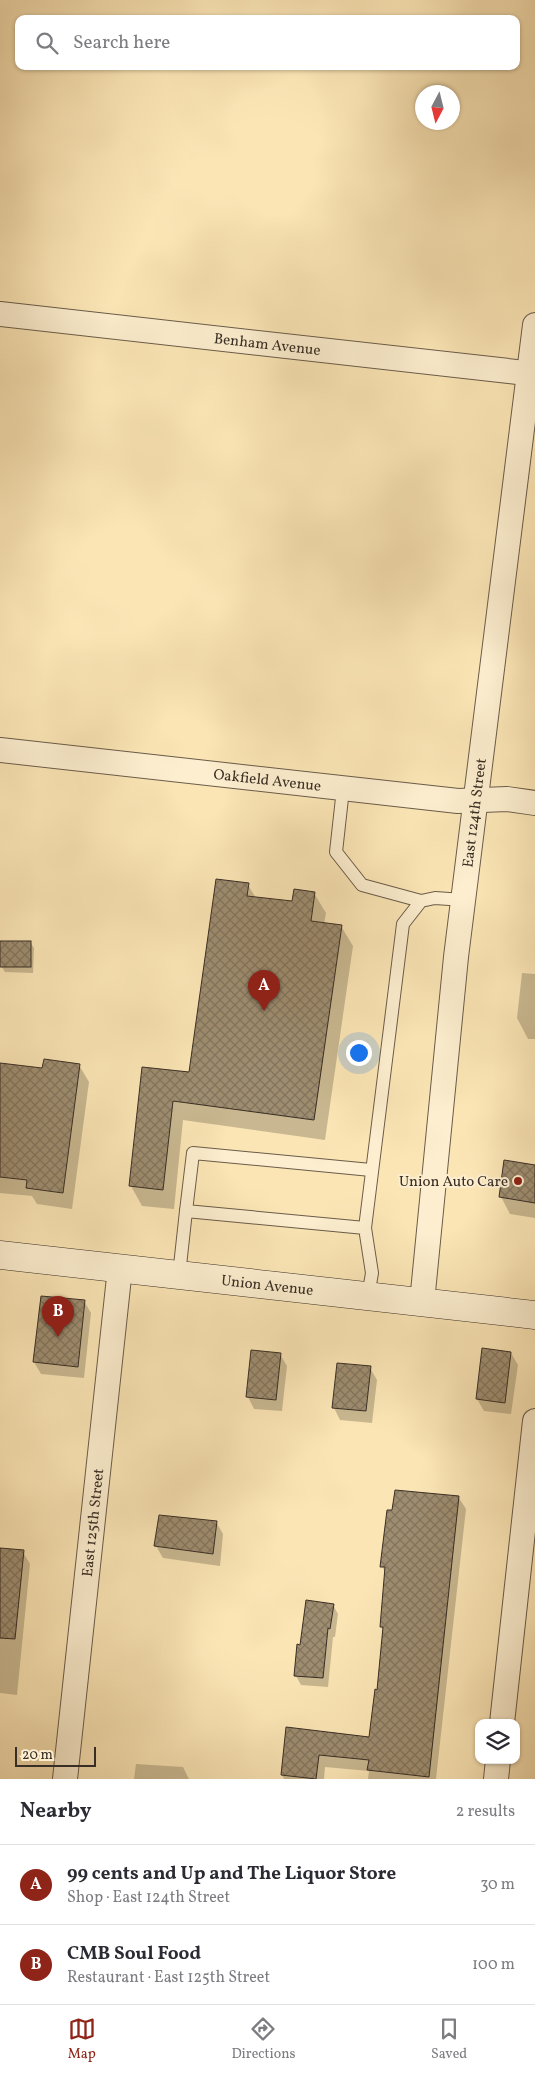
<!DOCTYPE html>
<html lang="en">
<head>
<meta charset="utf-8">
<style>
	body { margin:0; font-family:Vollkorn,serif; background:#f2f2f3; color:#2b2b33 }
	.controls { position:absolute; right:15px; bottom:15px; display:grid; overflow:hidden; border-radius:10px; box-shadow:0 1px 4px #0004 }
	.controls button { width:45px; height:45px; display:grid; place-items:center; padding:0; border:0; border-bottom:1px solid #e1e1e2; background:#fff; color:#2b2b33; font:25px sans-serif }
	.compass { position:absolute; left:415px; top:85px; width:45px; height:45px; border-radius:50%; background:#fff; box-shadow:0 1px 4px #0004; rotate:187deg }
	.scale { position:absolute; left:15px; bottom:12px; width:81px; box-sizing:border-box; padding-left:5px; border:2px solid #392e25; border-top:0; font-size:14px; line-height:18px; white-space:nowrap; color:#392e25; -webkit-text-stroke:4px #fceecf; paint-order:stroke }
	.you { position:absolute; left:358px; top:1052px; width:18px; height:18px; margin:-12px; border:4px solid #fff; border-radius:50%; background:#1a73e8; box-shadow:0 0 0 8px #1a73e833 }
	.badge { display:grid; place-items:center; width:32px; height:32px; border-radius:50%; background:#8f2418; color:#fff; font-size:16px; font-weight:700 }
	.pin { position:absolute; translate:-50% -41px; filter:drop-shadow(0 1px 2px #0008) }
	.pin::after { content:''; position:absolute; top:26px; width:18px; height:15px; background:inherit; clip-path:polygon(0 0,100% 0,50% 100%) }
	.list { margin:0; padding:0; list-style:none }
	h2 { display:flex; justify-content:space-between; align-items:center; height:65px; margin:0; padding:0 20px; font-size:21px }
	h2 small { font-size:16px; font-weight:400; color:#7c7c81 }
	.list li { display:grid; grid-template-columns:32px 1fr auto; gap:15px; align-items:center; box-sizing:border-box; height:80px; padding:0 20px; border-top:1px solid #e1e1e2 }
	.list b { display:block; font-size:19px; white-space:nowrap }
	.list p { margin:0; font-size:16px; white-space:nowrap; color:#7c7c81 }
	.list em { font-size:16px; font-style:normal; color:#7c7c81 }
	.icon { flex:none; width:28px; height:28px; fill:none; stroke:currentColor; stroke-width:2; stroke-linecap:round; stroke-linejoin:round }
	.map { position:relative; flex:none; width:535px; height:1779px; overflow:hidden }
	.search { position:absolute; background:#fff; box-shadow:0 1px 4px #0004; left:15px; right:15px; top:15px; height:55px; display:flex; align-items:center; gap:12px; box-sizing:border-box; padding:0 18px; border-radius:10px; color:#7c7c81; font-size:19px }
	.sheet { height:225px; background:#fff }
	nav { display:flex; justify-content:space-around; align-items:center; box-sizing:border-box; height:70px; border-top:1px solid #e1e1e2; background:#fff; font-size:14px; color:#7c7c81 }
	nav a { display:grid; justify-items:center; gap:2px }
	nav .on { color:#8f2418 }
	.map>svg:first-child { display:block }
	.shadow { fill:#0003 }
	.building { fill:url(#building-cross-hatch); stroke:#392e25 }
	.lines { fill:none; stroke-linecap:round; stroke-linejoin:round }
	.service-casing { stroke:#6a5c49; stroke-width:14 }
	.minor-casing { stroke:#6a5c49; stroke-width:26 }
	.secondary-casing { stroke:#392e25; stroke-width:29 }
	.service { stroke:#fceecf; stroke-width:12 }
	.minor { stroke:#fceecf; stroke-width:24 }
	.secondary { stroke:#fceecf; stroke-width:28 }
	.poi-dot { fill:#8f2418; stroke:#fceecf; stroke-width:2 }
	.labels { text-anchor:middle; stroke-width:4; stroke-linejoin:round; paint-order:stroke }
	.street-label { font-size:15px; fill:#392e25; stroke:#fceecf }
	.poi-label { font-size:15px; fill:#392e25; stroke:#fceecf; text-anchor:end }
</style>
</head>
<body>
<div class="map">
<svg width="535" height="1779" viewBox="0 0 535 1779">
	<defs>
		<pattern id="building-cross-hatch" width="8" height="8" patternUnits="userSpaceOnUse" patternTransform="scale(1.25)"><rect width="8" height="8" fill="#9e8d70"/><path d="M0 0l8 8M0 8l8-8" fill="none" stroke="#82745c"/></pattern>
	</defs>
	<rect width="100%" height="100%" fill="#fbe5b5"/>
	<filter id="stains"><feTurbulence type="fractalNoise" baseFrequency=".004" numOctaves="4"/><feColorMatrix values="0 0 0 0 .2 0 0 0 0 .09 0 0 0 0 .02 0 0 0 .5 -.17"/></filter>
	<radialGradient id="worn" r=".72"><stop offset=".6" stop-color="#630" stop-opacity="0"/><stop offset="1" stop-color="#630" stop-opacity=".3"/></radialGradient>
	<g class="shadow">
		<path d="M 248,885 L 256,898 L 293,903 L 314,893 L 326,913 L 324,924 L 341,926 L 353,946 L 325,1140 L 183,1120 L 174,1209 L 142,1206 L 131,1186 L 143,1068 L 190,1073 Z"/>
		<path d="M 30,942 L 34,948 L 33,973 L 5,972 L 1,966 Z"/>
		<path d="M 522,973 L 535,974 L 535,1039 L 528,1039 L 517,1018 Z"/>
		<path d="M 0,1065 L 43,1069 L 79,1065 L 89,1082 L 72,1209 L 37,1204 L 32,1196 L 0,1193 Z"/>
		<path d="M 535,1166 L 535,1218 L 510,1214 L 501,1197 Z"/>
		<path d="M 84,1301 L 91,1313 L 84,1378 L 41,1374 L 34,1362 Z"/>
		<path d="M 511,1353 L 518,1365 L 511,1414 L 484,1411 L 477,1399 Z"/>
		<path d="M 280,1354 L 287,1366 L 282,1411 L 254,1409 L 248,1397 Z"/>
		<path d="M 370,1368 L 377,1380 L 372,1423 L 340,1420 L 334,1408 Z"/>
		<path d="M 459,1498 L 466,1509 L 436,1779 L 368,1779 L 369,1771 L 325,1767 L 324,1779 L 284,1779 L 282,1775 L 287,1728 L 370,1738 L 379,1691 L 384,1631 L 381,1627 L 386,1574 L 382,1566 Z"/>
		<path d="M 216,1522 L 223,1534 L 220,1566 L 163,1558 L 156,1546 Z"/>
		<path d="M 0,1549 L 23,1552 L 30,1564 L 17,1695 L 0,1693 Z"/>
		<path d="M 333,1605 L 338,1614 L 335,1637 L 333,1637 L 328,1687 L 301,1685 L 296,1676 L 301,1646 Z"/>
		<path d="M 136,1764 L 183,1767 L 189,1779 L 134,1779 Z"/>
	</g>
	<g class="building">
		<path d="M 216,879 L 249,883 L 247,896 L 292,901 L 294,889 L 315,892 L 311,921 L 342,925 L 314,1120 L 173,1101 L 163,1190 L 129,1186 L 142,1067 L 189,1072 Z"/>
		<rect x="0" y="941" width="31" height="26"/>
		<path d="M 44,1059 L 80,1064 L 63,1193 L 26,1188 L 27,1180 L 0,1177 L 0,1063 L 42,1068 Z"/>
		<path d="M 504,1160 L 535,1165 L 535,1203 L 499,1197 Z"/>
		<path d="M 41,1296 L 85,1300 L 78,1367 L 33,1362 Z"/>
		<path d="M 482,1348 L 511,1352 L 505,1403 L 476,1399 Z"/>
		<path d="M 251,1350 L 281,1353 L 276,1400 L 246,1397 Z"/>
		<path d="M 337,1363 L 371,1366 L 366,1411 L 332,1408 Z"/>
		<path d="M 395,1490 L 459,1496 L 429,1777 L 367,1770 L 369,1760 L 319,1755 L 316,1779 L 281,1775 L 286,1727 L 369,1737 L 375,1689 L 377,1690 L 383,1627 L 380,1627 L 385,1567 L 380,1567 L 387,1510 L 392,1510 Z"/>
		<path d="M 159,1515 L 217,1521 L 213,1554 L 154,1546 Z"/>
		<path d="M 0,1548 L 24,1550 L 15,1639 L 0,1638 Z"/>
		<path d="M 306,1600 L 334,1604 L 330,1629 L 328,1628 L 323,1678 L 294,1676 L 297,1644 L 300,1645 Z"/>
	</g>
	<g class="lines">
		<g class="service-casing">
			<g id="service">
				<path d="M 343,789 L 336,852 L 362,885 L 421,901"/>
				<path d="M 186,1211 L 193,1153 L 371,1170"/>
				<path d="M 365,1228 L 403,924 L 421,901 L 435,898 L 464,900"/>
				<path d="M 179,1275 L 186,1211 L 365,1228 L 372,1273 L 368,1296"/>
			</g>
		</g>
		<g class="minor-casing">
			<g id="minor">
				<path id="s1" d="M 0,314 L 535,374"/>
				<path id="s2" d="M 0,750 L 458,801 L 507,799 L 535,803"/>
				<path id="s3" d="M 422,1302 L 456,957 L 535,325"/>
				<path d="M 502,1723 L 535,1421"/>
				<path id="s4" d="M 65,1779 L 120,1268"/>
				<path d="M 496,1779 L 498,1760"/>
			</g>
		</g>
		<g class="secondary-casing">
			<g id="secondary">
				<path id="s5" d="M 0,1255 L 535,1315"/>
			</g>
		</g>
		<use href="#service" class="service"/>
		<use href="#minor" class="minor"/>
		<use href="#secondary" class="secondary"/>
	</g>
	<circle class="poi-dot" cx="518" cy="1181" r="5"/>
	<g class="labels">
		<g class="street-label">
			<text dy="5" stroke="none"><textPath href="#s1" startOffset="269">Benham Avenue</textPath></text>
			<text dy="5" stroke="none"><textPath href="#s2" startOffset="269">Oakfield Avenue</textPath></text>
			<text dy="5" stroke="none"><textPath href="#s3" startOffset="492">East 124th Street</textPath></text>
			<text dy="5" stroke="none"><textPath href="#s5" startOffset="269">Union Avenue</textPath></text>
			<text dy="5" stroke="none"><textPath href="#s4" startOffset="258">East 125th Street</textPath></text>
		</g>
		<g class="poi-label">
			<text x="508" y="1186">Union Auto Care</text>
		</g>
	</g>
	<rect width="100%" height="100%" filter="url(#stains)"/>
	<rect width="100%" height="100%" fill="url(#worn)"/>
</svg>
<div class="controls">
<button><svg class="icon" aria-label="layers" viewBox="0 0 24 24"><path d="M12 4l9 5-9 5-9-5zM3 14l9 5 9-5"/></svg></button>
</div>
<svg class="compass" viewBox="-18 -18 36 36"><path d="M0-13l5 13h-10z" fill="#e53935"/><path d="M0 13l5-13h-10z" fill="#7c7c81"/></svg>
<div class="scale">20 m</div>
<div class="you"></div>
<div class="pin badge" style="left:264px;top:1011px">A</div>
<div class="pin badge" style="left:58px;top:1337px">B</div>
<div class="search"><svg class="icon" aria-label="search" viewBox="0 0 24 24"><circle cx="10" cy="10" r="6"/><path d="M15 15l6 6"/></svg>Search here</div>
</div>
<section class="sheet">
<h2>Nearby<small>2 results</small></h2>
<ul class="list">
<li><span class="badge">A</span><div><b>99 cents and Up and The Liquor Store</b><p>Shop · East 124th Street</p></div><em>30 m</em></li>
<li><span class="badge">B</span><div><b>CMB Soul Food</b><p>Restaurant · East 125th Street</p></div><em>100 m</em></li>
</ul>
</section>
<nav>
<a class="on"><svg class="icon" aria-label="map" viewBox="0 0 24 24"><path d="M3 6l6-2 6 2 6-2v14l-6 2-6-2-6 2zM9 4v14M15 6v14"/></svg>Map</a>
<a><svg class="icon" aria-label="directions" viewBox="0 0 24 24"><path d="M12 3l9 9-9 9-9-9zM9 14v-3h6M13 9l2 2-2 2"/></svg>Directions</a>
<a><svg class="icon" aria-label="saved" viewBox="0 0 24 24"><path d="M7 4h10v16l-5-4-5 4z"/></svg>Saved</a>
</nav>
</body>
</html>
